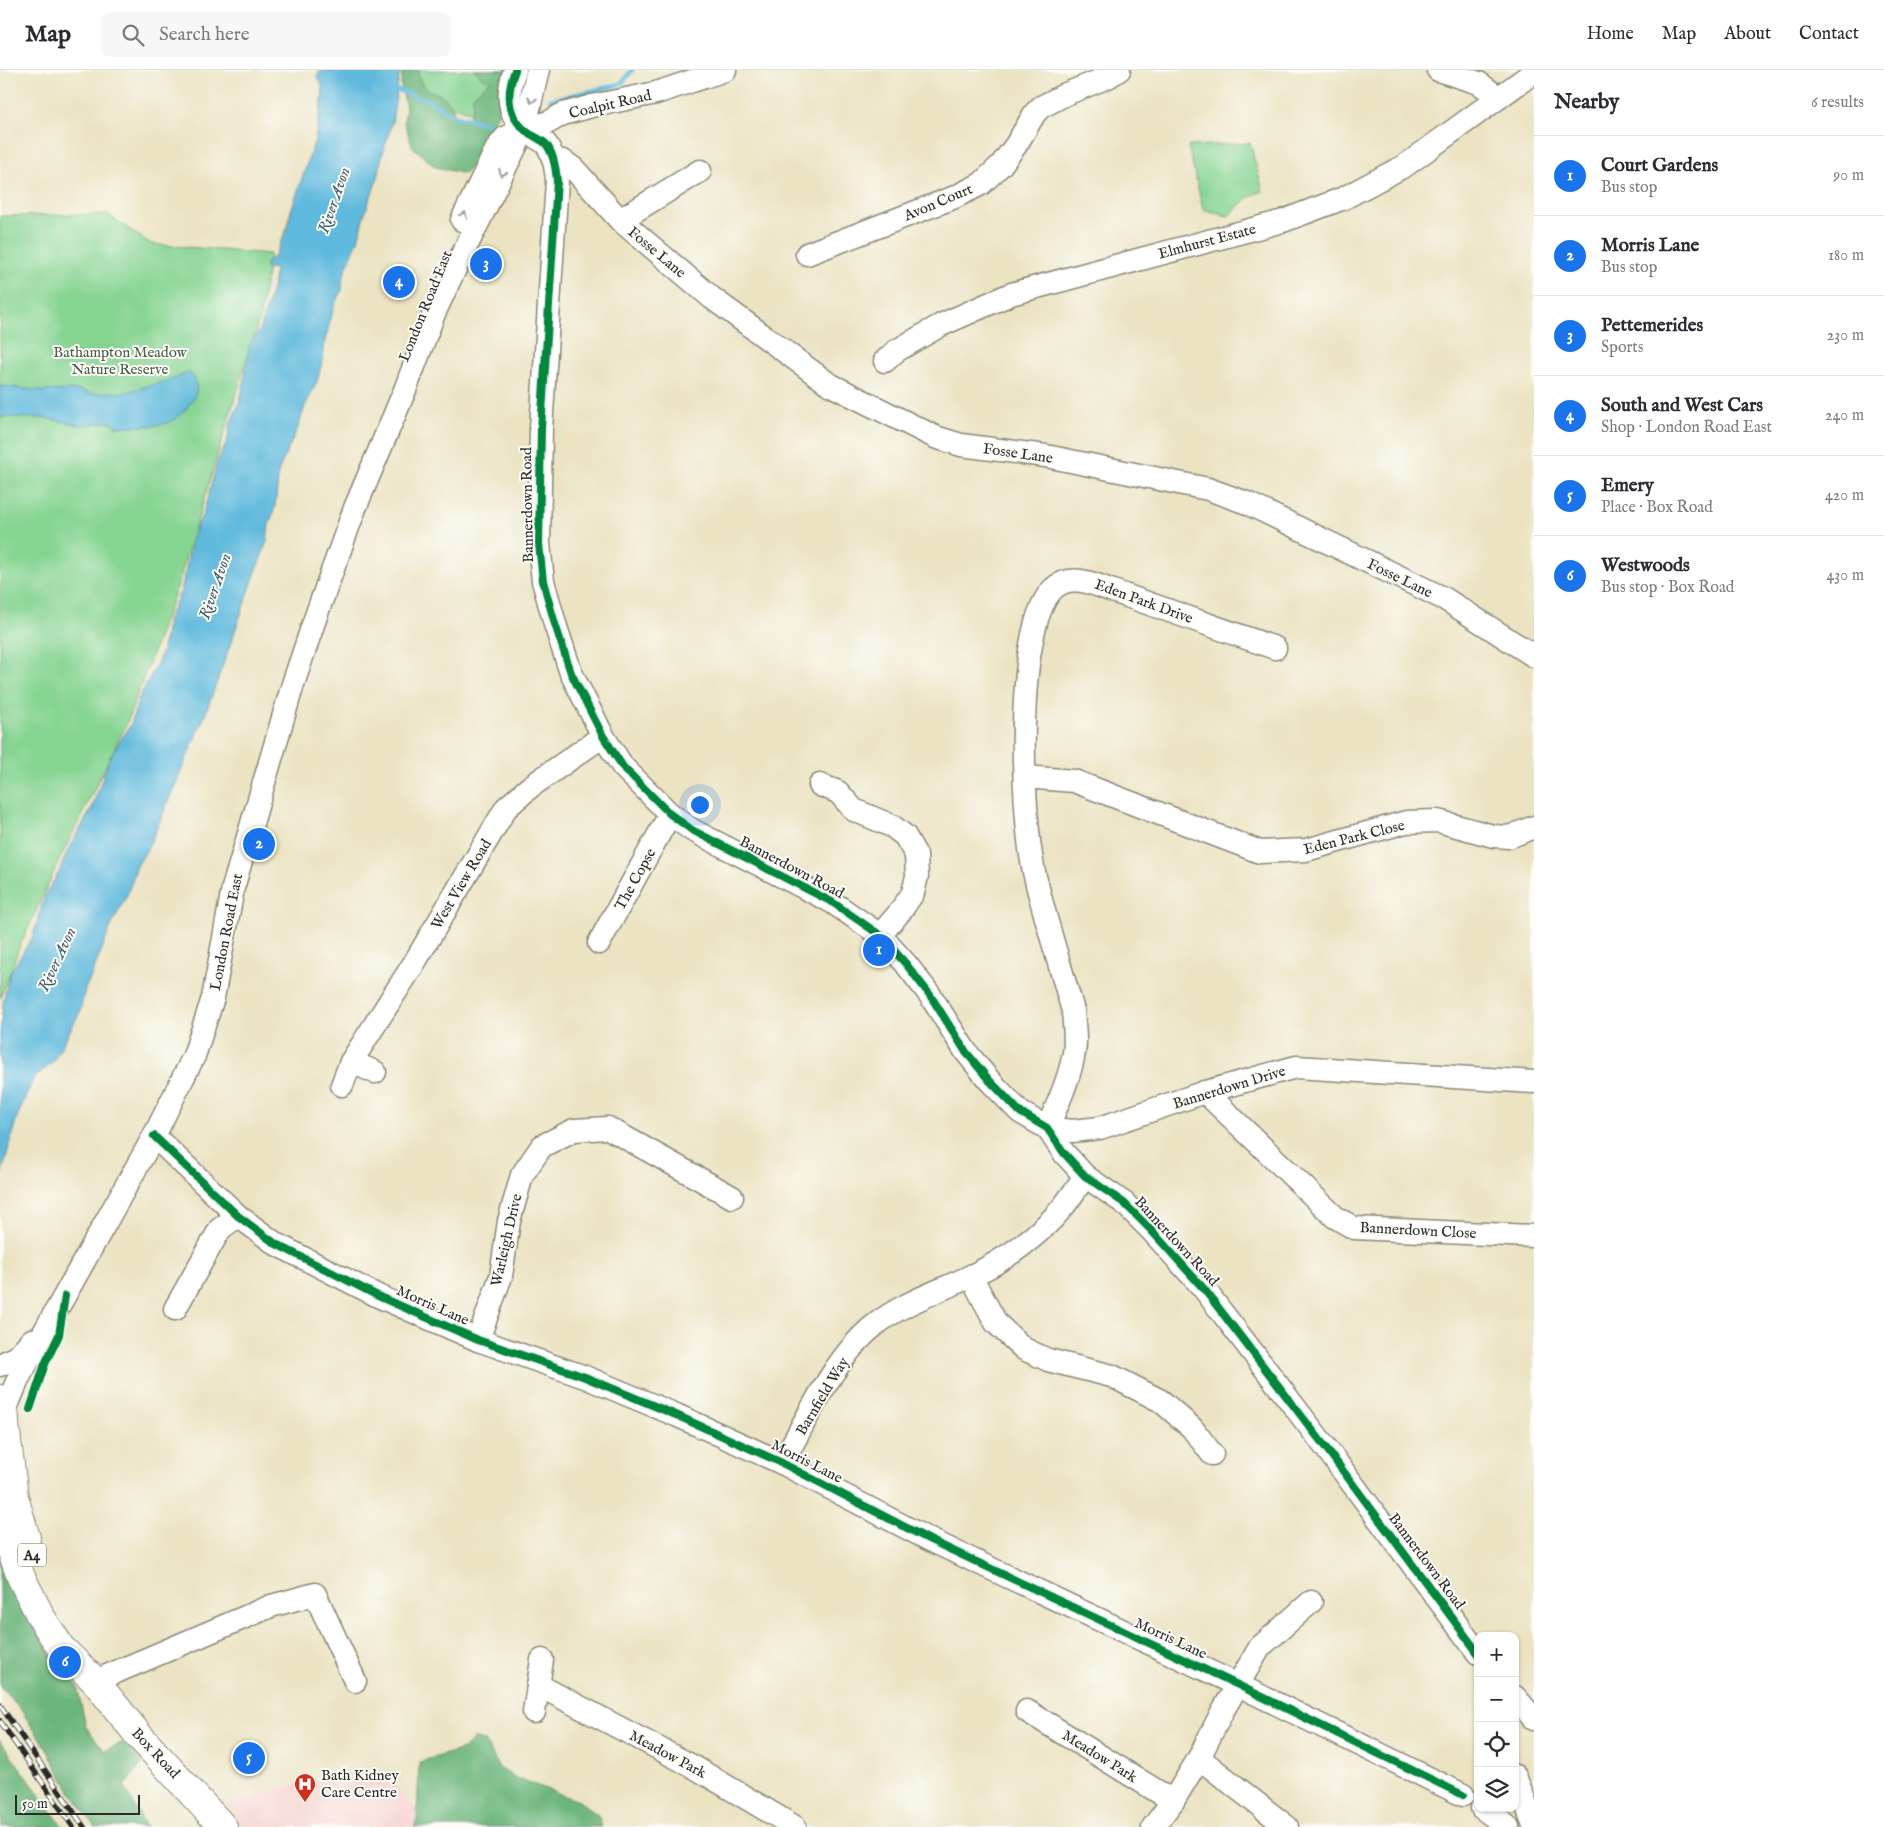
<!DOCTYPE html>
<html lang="en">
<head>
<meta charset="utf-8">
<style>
	body { margin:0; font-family:"IM FELL English",serif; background:#f7f7f7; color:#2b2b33 }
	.controls { position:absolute; right:15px; bottom:15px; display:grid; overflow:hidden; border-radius:10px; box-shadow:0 1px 4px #0004 }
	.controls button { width:45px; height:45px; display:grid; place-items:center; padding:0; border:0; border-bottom:1px solid #e1e1e2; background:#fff; color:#2b2b33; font:25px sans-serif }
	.scale { position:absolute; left:15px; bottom:12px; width:125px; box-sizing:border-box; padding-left:5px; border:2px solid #2b2b2b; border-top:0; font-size:14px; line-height:18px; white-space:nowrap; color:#2b2b2b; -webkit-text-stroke:4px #fdfcf7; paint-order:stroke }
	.you { position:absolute; left:699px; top:734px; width:18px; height:18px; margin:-12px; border:4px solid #fff; border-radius:50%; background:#1a73e8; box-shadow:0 0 0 8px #1a73e833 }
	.badge { display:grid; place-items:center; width:32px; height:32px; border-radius:50%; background:#1a73e8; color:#fff; font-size:16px; font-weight:700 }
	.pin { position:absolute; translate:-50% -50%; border:2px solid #fff; box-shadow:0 1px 5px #0006 }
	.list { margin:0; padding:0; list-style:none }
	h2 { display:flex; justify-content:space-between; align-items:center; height:65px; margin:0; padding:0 20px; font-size:21px }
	h2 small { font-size:16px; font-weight:400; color:#7c7c81 }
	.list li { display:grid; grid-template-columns:32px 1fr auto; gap:15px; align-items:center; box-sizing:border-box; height:80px; padding:0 20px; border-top:1px solid #e1e1e2 }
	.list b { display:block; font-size:19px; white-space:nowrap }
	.list p { margin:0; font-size:16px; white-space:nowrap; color:#7c7c81 }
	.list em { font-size:16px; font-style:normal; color:#7c7c81 }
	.icon { flex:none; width:28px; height:28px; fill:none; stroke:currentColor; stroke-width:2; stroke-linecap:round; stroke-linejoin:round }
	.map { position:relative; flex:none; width:1534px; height:1757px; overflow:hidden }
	header { display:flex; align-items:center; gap:30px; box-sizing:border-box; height:70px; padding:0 25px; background:#fff; border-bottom:1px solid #e1e1e2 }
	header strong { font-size:24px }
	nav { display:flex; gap:28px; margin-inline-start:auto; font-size:18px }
	.search { width:350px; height:45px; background:#f7f7f7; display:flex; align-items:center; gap:12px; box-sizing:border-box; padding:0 18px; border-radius:10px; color:#7c7c81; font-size:19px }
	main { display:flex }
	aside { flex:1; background:#fff }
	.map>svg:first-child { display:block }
	.built { fill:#f7d0cf }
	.green { fill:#86d492; stroke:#58805e }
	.forest { fill:#6cb67c; stroke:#4c7054 }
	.water { fill:#60badd; stroke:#467284 }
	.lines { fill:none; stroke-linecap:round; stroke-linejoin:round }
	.stream { stroke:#60badd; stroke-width:5 }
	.minor-casing { stroke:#8b8776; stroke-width:25 }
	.highway-casing { stroke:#8b8776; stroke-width:30 }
	.minor { stroke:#fff; stroke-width:22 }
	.highway { stroke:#fff; stroke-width:28 }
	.rail-casing { stroke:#2b2b2b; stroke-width:5.5 }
	.rail { stroke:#fdfcf7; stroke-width:4; stroke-dasharray:11; stroke-linecap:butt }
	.cycleway-casing { stroke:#fdfcf7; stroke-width:11 }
	.cycleway { stroke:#00873e; stroke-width:8 }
	.oneway { stroke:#a0a0a0 }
	.labels { text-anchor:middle; stroke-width:4; stroke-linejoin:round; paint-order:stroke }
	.shield { fill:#fdfcf7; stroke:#6a6a68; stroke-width:1 }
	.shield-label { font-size:14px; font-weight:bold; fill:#2b2b2b }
	.street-label { font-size:15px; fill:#2b2b2b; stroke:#fdfcf7 }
	.park-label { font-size:15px; fill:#465e4a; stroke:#fdfcf7 }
	.poi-label { font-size:15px; fill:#2b2b2b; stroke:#fdfcf7; text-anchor:start }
	.water-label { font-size:16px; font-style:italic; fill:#3e5d69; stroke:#fdfcf7 }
</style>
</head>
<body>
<header>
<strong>Map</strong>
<div class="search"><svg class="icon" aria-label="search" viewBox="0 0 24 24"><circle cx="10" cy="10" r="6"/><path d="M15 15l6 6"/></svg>Search here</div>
<nav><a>Home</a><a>Map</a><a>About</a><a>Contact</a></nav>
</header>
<main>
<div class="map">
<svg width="1534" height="1757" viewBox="0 0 1534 1757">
	<rect width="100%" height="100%" fill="#fdfcf7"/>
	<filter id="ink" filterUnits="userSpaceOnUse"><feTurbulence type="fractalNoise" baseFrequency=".02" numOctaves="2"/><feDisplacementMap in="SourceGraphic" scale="10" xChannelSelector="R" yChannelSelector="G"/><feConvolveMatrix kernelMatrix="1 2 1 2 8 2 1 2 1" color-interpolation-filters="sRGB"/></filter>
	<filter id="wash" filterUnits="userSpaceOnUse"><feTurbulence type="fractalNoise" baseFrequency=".0096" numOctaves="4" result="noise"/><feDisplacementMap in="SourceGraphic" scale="20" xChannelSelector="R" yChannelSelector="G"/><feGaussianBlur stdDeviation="1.12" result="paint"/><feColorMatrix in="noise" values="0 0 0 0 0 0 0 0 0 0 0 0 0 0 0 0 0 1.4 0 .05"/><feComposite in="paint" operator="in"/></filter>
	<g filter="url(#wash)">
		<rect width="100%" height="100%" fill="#ebe3c2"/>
		<path class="built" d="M 353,1697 L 376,1698 L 424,1748 L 419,1757 L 246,1757 L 226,1735 Z"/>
		<g class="green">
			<path d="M 407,0 L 501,0 L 489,49 L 405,21 Z"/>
			<path d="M 1250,73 L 1263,121 C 1245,127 1241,135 1228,146 L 1203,139 L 1188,76 Z"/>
			<path d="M 107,144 L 151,174 L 270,184 L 260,247 L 176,520 L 126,655 L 56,797 L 19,878 L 0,929 L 0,146 Z"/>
		</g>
		<g class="forest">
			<path d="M 399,0 L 418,0 C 420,25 436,19 447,30 C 451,34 453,40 455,45 L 469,50 L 473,36 L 473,26 L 491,10 L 483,8 L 474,0 L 513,0 L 499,29 L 499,41 L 491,60 L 485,61 L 475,89 L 465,104 L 435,97 L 412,76 L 404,51 L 406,38 L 401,15 L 402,5 Z"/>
			<path d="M 0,1490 L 15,1514 L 51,1587 L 77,1615 L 86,1657 L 105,1681 L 123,1672 L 143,1693 L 124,1716 L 146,1757 L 95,1757 L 71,1723 L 48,1681 L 19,1637 L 0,1616 Z"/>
			<path d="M 474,1668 L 486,1672 L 499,1698 L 516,1708 L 579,1731 L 598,1745 L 602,1757 L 414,1757 L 417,1750 L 419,1692 L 463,1679 Z"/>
			<path d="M 0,1670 L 63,1757 L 1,1757 Z"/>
		</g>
		<g class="water">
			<path d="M 321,0 L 400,0 L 392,53 L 381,89 L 379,104 L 363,148 L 358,171 L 347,196 L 342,211 L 342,220 L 335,233 L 323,278 L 323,287 L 317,312 L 305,336 L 299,355 L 279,399 L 275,437 L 269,455 L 267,471 L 205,645 L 149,776 L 137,796 L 127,825 L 111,856 L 92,904 L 85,919 L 80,942 L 53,992 L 33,1009 L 16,1050 L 0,1111 L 0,965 L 3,933 L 10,903 L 33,866 L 45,825 L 59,802 L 68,780 L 92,738 L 110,687 L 131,654 L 139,628 L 159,590 L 163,577 L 168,549 L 181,521 L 194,462 L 203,444 L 218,390 L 227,372 L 230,354 L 239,334 L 244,313 L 249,276 L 260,260 L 274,212 L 275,201 L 272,198 L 266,199 L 266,193 L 275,186 L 287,158 L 290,144 L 315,70 L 323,24 L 322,16 L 317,7 Z"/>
			<path d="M 188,302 C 195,306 198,315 196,322 C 195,327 191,332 188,336 C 168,364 145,353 116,357 L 112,352 L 109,352 L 80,355 L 45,348 L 0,347 L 0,316 L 43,321 L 80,320 L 91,324 L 107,322 L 123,323 L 177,308 Z"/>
		</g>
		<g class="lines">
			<g class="stream">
				<path d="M 391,18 L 430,31 L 454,46 L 488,54"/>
				<path d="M 551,30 L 615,16 L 623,12 L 632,0"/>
			</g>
		</g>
	</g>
	<g filter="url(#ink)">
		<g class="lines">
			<g class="minor-casing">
				<g id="minor">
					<path d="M 515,0 C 507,21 506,45 526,61 C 532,66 541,69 546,74 C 554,84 556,99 557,111 L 541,359 L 539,474 L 543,511 L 555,554 L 571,603 L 603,666 L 623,697 L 670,744 L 692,760 L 832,832 L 880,865 L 906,894 L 930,925 L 966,982 L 989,1010 L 1020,1042 L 1047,1058 L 1064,1083 L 1085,1106 L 1124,1133 L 1151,1160 L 1204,1219 L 1323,1374 L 1478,1583"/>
					<path d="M 1438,0 L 1479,13 L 1498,27"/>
					<path d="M 553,89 L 563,91 L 573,98 L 620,150 L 712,228 L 829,314 L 935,367 L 961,375 L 1046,386 L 1208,419 L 1247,433 L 1445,529 L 1534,586"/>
					<path d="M 462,150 L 497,78 L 505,68 L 524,60 L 549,52 L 563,44 L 592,36 L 656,23 L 725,0"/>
					<path d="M 620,150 L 700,101"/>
					<path d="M 807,184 L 955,127 L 981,114 L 1001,95 L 1016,75 L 1035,43 L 1041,37 L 1066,24 L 1108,7 L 1119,0"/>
					<path d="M 885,291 L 896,281 L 941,255 L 1011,224 L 1283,151 L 1344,128 L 1406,95 L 1534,2"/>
					<path d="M 1025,707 L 1074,711 L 1260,782 L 1306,780 L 1406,752 L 1438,751 L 1493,766 L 1509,767 L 1534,757"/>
					<path d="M 820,715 L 838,722 L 854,740 L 892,756 L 905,766 L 916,785 L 917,806 L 913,823 L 900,842 L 880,865"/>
					<path d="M 599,873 L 670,744"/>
					<path d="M 351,992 L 375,1002"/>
					<path d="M 342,1015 L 351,992 L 413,895 L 506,738 L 530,717 L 603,666"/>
					<path d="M 1205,1022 L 1335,1147 L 1354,1158 L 1534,1166"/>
					<path d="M 1047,1058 C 1057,1036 1068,1012 1073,988 C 1077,973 1074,956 1073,941 C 1060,895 1045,849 1034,802 C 1022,748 1013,559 1053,519 C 1069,503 1093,513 1110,520 L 1275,578"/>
					<path d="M 1047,1058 L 1072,1061 L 1100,1058 L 1205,1022 L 1296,997 L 1534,1012"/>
					<path d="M 154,1066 L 238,1146 L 276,1174 L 378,1226 L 478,1270 L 585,1307 L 676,1345 L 782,1393 L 930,1470 L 1238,1615 L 1463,1725"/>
					<path d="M 971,1206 L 996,1253 L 1024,1279 L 1048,1290 L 1112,1306 L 1161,1331 L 1192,1358 L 1212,1384"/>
					<path d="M 175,1239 L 220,1159 L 238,1146"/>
					<path d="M 478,1270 L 501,1206 L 509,1151 L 522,1105 L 542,1076 L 574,1060 L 608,1058 L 732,1127"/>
					<path d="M 0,1295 L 16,1287 L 32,1270"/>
					<path d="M 5,1340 L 19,1307 L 154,1066 L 194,986 L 213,928 L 233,818 L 293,614 L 317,543 L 355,438 L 405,320 L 433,246 L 450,209 L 524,60 L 538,0"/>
					<path d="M 782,1393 C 807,1349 835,1286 875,1255 C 903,1233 937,1222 969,1207 C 1004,1191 1039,1166 1063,1137 C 1071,1127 1078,1116 1085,1106"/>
					<path d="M 95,1611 L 271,1536 L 315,1524 L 355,1611"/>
					<path d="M 538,1615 L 694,1697 L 795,1757"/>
					<path d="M 1515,1627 L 1534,1649"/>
					<path d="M 1027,1641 L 1173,1731"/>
					<path d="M 534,1642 L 542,1590"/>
					<path d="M 1199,1688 L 1287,1757"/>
					<path d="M 1515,1706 L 1534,1755"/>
					<path d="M 1482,1738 L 1508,1757"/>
					<path d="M 1153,1757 L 1173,1731 L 1199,1688 L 1222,1642 L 1260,1577 L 1311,1532"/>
				</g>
			</g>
			<g class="highway-casing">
				<g id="highway">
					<path d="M 0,1329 C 7,1345 6,1352 0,1369"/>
					<path d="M 5,1354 L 14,1427 L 26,1468"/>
					<path d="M 0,1443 L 10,1476 L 21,1507 L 41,1547 L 61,1578 L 95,1611 L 140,1667 L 223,1757"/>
				</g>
			</g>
			<use href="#minor" class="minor"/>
			<use href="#highway" class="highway"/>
			<g class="rail-casing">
				<g id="rail">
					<path d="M 0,1635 L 84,1757"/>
					<path d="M 0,1651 L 73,1757"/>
				</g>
			</g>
			<use href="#rail" class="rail"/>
			<g class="cycleway-casing">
				<g id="cycleway">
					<path d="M 515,0 C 507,21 506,45 526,61 C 532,66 541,69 546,74 C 554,84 556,99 557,111 L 541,359 L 539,474 L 543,511 L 555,554 L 571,603 L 603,666 L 623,697 L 670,744 L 692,760 L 832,832 L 880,865 L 906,894 L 930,925 L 966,982 L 989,1010 L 1020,1042 L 1047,1058 L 1064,1083 L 1085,1106 L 1124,1133 L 1151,1160 L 1204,1219 L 1323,1374 L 1478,1583"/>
					<path d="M 154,1066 L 238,1146 L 276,1174 L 378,1226 L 478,1270 L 585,1307 L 676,1345 L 782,1393 L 930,1470 L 1238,1615 L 1463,1725"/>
					<path d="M 30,1339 L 45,1294 L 59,1265 L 65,1226"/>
				</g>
			</g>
			<use href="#cycleway" class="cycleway"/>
		</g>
		<defs><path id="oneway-chevron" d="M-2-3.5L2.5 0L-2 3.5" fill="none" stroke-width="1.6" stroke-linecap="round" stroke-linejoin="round" transform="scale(1.25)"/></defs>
		<g class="oneway">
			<use href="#oneway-chevron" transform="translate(532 30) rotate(104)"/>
			<use href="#oneway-chevron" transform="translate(502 103) rotate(117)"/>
			<use href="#oneway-chevron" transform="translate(464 145) rotate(-64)"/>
		</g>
	</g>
	<defs>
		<g id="hospital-pin" transform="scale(1.125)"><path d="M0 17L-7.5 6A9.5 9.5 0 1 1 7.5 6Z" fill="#c8321e" stroke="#fdfcf7"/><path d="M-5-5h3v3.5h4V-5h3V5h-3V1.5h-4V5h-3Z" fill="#fff"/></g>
	</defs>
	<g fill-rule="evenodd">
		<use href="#hospital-pin" x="305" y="1714"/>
	</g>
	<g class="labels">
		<rect class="shield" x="18" y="1473.5" width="28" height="23" rx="4"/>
		<g class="shield-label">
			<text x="32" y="1490">A4</text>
		</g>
		<g class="street-label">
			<text transform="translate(610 34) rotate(-13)" y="5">Coalpit Road</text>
			<text transform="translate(938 132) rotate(-23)" y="5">Avon Court</text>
			<text transform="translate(1207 171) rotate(-15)" y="5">Elmhurst Estate</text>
			<text transform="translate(657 182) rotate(40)" y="5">Fosse Lane</text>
			<text transform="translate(425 236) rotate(-68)" y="5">London Road East</text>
			<text transform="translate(1018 383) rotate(8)" y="5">Fosse Lane</text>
			<text transform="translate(527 435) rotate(-91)" y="5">Bannerdown Road</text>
			<text transform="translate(1400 508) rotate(26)" y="5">Fosse Lane</text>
			<text transform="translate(1144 531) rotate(20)" y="5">Eden Park Drive</text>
			<text transform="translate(1354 767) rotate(-14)" y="5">Eden Park Close</text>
			<text transform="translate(792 797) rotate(28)" y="5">Bannerdown Road</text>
			<text transform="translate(635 809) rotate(-61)" y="5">The Copse</text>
			<text transform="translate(461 814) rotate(-59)" y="5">West View Road</text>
			<text transform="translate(226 862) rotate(-79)" y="5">London Road East</text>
			<text transform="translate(1229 1017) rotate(-17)" y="5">Bannerdown Drive</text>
			<text transform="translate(1418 1160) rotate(3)" y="5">Bannerdown Close</text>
			<text transform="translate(506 1170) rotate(-77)" y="5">Warleigh Drive</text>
			<text transform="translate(1177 1171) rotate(47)" y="5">Bannerdown Road</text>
			<text transform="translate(433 1235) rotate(24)" y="5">Morris Lane</text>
			<text transform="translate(822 1326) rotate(-59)" y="5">Barnfield Way</text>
			<text transform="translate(807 1391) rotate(27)" y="5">Morris Lane</text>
			<text transform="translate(1427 1491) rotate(53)" y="5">Bannerdown Road</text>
			<text transform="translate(1171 1568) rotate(25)" y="5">Morris Lane</text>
			<text transform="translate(156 1683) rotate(47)" y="5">Box Road</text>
			<text transform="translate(668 1684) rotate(28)" y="5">Meadow Park</text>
			<text transform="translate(1100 1686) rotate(32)" y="5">Meadow Park</text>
		</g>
		<g class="park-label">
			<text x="120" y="287">Bathampton Meadow<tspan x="120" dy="17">Nature Reserve</tspan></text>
		</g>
		<g class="poi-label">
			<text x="321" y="1710">Bath Kidney<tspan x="321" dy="17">Care Centre</tspan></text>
		</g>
		<g class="water-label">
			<text transform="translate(333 130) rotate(-71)" y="6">River Avon</text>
			<text transform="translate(214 516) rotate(-71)" y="6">River Avon</text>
			<text transform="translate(56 889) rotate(-65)" y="6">River Avon</text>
		</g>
	</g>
</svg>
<div class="controls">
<button>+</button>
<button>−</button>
<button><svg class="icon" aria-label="locate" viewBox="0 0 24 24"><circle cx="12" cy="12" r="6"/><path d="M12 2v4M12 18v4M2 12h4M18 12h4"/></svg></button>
<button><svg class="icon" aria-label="layers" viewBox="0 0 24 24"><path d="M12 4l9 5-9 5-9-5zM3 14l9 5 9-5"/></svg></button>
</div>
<div class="scale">50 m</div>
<div class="you"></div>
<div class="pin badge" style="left:879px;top:880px">1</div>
<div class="pin badge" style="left:259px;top:774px">2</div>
<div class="pin badge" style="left:486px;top:194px">3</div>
<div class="pin badge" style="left:399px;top:212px">4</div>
<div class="pin badge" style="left:249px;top:1688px">5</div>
<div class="pin badge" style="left:65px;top:1592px">6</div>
</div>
<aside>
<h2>Nearby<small>6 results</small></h2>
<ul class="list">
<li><span class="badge">1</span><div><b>Court Gardens</b><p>Bus stop</p></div><em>90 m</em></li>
<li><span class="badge">2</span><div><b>Morris Lane</b><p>Bus stop</p></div><em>180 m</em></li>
<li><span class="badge">3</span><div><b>Pettemerides</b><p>Sports</p></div><em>230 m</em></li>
<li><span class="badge">4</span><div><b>South and West Cars</b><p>Shop · London Road East</p></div><em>240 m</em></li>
<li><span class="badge">5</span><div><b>Emery</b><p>Place · Box Road</p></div><em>420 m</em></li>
<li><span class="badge">6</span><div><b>Westwoods</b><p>Bus stop · Box Road</p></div><em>430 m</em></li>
</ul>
</aside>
</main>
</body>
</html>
